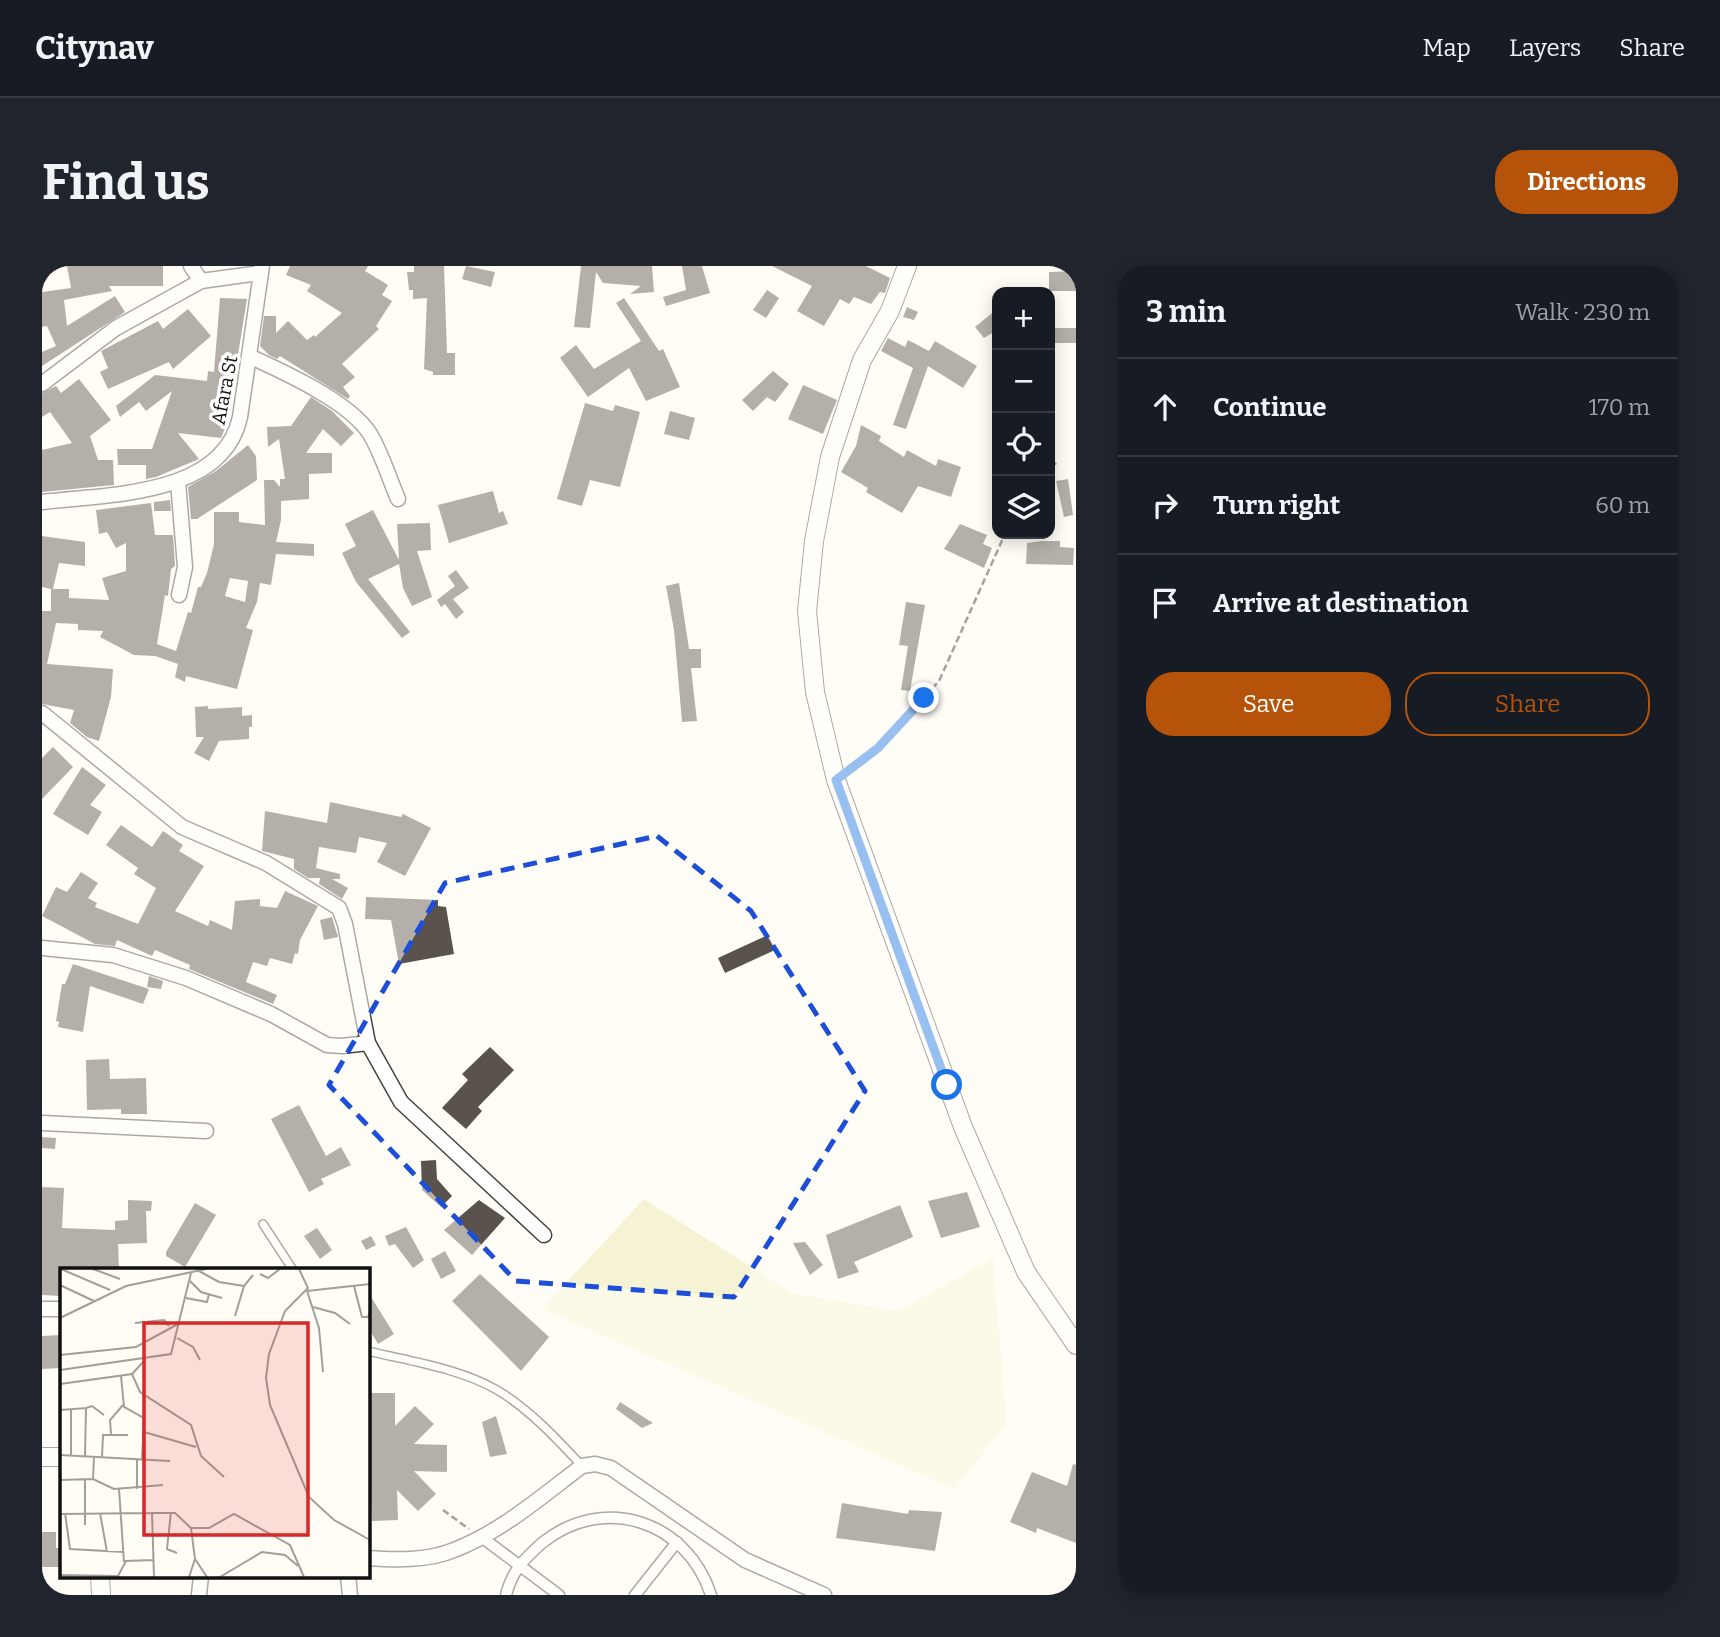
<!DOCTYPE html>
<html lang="en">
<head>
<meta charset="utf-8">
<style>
	body { margin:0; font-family:Bitter,serif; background:#20242c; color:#f1f3f6 }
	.controls { position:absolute; right:21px; top:21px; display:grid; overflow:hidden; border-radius:14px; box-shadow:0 4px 18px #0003 }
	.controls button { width:63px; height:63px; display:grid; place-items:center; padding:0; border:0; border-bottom:2px solid #363941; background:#171b24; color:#f1f3f6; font:35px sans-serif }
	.stop { position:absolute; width:21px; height:21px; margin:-16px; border:5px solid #1a73e8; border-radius:50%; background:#fff }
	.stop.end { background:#1a73e8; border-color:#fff; box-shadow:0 2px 7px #0008 }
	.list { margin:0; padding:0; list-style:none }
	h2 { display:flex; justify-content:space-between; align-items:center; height:91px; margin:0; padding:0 28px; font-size:30px }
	h2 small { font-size:23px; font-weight:400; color:#9ea1a6 }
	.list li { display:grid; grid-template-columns:46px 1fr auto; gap:21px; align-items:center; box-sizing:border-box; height:98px; padding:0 28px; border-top:2px solid #363941 }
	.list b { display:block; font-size:26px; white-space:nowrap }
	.list em { font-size:23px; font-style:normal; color:#9ea1a6 }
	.actions { display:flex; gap:14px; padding:21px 28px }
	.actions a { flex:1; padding:16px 0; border:2px solid #b45309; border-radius:28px; text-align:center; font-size:24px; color:#b45309 }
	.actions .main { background:#b45309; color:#fff }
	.icon { flex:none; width:38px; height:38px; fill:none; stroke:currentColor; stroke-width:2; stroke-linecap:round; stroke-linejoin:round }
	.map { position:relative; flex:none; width:1034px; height:1329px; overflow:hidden; border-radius:28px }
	header { display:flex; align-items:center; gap:42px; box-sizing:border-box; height:98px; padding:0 35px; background:#171b24; border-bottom:2px solid #363941 }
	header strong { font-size:33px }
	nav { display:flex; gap:38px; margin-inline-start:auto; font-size:24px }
	.intro { display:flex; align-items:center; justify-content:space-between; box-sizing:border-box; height:168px; padding:0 42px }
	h1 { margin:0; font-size:49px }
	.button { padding:18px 32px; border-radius:28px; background:#b45309; color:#fff; font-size:24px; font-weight:700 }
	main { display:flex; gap:42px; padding:0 42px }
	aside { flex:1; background:#171b24; border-radius:28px; box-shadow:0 4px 18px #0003 }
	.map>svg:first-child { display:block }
	.farmland { fill:#f6f3d4 }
	.building { fill:#5a524d; fill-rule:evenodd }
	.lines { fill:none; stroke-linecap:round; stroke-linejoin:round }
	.service-casing { stroke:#444; stroke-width:10 }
	.pedestrian-casing { stroke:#444; stroke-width:13 }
	.minor-casing { stroke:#444; stroke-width:17 }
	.tertiary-casing { stroke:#444; stroke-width:20 }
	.path { stroke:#333; stroke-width:2.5; stroke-dasharray:7 3.5; stroke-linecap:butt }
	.service { stroke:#fff; stroke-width:7 }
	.pedestrian { stroke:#fff; stroke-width:10 }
	.minor { stroke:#fff; stroke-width:14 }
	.tertiary { stroke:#fff; stroke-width:18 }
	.route { stroke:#1a73e8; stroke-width:9 }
	.marked { fill:none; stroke:#1d4ed8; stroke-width:5; stroke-dasharray:14 9; stroke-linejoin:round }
	.labels { text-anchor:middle; stroke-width:7; stroke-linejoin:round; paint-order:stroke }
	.street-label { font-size:19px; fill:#111; stroke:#fff }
	.inset-road { fill:none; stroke:#a09f9a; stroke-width:2 }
	.view { fill:#d62828; fill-opacity:0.15; stroke:#d62828; stroke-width:3.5 }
	.inset-edge { fill:none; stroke:#111; stroke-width:3.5 }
</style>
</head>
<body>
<header>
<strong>Citynav</strong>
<nav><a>Map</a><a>Layers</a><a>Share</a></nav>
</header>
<div class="intro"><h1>Find us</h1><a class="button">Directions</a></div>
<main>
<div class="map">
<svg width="1034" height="1329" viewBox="0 0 1034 1329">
	<rect width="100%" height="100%" fill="#fffdf5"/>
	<path class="farmland" d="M 602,933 L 750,1027 L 856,1045 L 951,992 L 965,1157 L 913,1223 L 500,1043 Z"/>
	<g class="building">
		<path d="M 25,0 L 121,0 L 121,20 L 67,20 L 70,25 L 22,34 L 25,60 L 73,30 L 83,46 L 0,100 L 0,86 L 14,80 L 5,60 L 0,61 L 0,26 L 29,22 Z"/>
		<path d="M 248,0 L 326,0 L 323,5 L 346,19 L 340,29 L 350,35 L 334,60 L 337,63 L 300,98 L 313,111 L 301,121 L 308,130 L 306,133 L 238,90 L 235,93 L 227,89 L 218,80 L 222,50 L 234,50 L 234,67 L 246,55 L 265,74 L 272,69 L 273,71 L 300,47 L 265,25 L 269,19 L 244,9 Z"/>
		<path d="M 372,0 L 402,0 L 405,87 L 413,87 L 413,109 L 391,109 L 391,106 L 382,103 L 385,32 L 371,33 L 371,24 L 367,24 L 365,6 L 372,6 Z"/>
		<path d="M 424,0 L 453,6 L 449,21 L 420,13 Z"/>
		<path d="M 539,0 L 610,0 L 612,26 L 588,28 L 599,20 L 561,17 L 554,6 L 548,62 L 532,61 Z"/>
		<path d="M 640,0 L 660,0 L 668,27 L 624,40 L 621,31 L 644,24 Z"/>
		<path d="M 730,0 L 824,0 L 848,12 L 843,27 L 838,26 L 829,38 L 812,31 L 807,38 L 798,33 L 782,60 L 755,45 L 770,20 Z"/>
		<path d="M 1034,5 L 1034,25 L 1007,25 L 1007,6 Z"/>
		<path d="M 725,24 L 737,32 L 724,52 L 711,44 Z"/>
		<path d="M 178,32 L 205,33 L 185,157 L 179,172 L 136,167 L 157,193 L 114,211 L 104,213 L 104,199 L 76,199 L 75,183 L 110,183 L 130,125 L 104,145 L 97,136 L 78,151 L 74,140 L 113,109 L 165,115 L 166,105 L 172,106 Z"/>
		<path d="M 582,32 L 617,85 L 621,83 L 638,121 L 604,135 L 587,102 L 546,131 L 518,92 L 534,79 L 552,103 L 599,75 L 574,37 Z"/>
		<path d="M 865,41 L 876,46 L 872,54 L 861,51 Z"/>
		<path d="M 146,43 L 169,70 L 131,103 L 127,96 L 66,123 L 58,106 L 66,102 L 59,85 L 116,55 L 121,63 Z"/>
		<path d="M 955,43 L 955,64 L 942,72 L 933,61 Z"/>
		<rect x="1010" y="62" width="24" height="15"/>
		<path d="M 846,72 L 863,81 L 866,74 L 887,85 L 893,75 L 935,100 L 921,122 L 886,100 L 864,163 L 851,159 L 871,102 L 839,85 Z"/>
		<path d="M 731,105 L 747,118 L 733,136 L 725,131 L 711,145 L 700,134 Z"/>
		<path d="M 37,113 L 69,154 L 48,170 L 56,194 L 71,194 L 72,219 L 0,226 L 0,184 L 30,177 L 8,146 L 0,151 L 0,127 L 14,120 L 19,127 Z"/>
		<path d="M 761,119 L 795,134 L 781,168 L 746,153 Z"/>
		<path d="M 269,131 L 290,145 L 312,167 L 299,180 L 281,163 L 264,187 L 290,187 L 290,207 L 267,208 L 267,233 L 239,235 L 239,254 L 234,276 L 272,278 L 272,290 L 234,288 L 229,319 L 218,317 L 215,336 L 204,362 L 211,364 L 195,423 L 144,410 L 143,416 L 133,411 L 136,398 L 113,390 L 92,389 L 58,371 L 61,365 L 36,364 L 36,358 L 14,357 L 5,398 L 71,403 L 69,431 L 57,475 L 45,471 L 28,457 L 32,444 L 0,438 L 0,345 L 9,345 L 9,323 L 0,321 L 0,270 L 43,276 L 43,300 L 17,297 L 11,323 L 27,323 L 27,332 L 67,334 L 60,312 L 84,305 L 84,277 L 74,282 L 65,266 L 57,268 L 54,244 L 109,237 L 113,269 L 131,269 L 133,300 L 129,303 L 126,330 L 123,329 L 115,378 L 134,385 L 146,346 L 149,347 L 156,321 L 159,321 L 165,307 L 172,278 L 172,246 L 197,246 L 197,256 L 223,259 L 222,214 L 232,214 L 238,221 L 238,213 L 243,213 L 237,173 L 226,181 L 225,161 L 249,160 ZM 188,312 L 206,315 L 203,336 L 183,330 Z"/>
		<path d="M 543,137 L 571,145 L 573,139 L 598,146 L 578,221 L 548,214 L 540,240 L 515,233 Z"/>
		<path d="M 628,145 L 653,152 L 647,174 L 622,168 Z"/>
		<path d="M 819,159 L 839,170 L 837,175 L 862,191 L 865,184 L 894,200 L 896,193 L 919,201 L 909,231 L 876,220 L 860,247 L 824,226 L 826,222 L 799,206 L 814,180 Z"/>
		<path d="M 206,179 L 214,190 L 215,214 L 155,253 L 149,253 L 146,221 L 174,205 Z"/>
		<path d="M 1026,213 L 1031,249 L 1022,251 L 1014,215 Z"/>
		<path d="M 451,225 L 457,247 L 461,245 L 466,258 L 407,277 L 396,239 Z"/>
		<path d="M 128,234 L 129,245 L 112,245 L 112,236 Z"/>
		<path d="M 331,244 L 357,294 L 355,258 L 388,257 L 389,284 L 375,285 L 390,331 L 370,340 L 361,322 L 357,298 L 326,313 L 368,366 L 360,372 L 314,316 L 300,287 L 314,280 L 303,258 Z"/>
		<path d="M 918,258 L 945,269 L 941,278 L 950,282 L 942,302 L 902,283 Z"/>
		<path d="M 999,275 L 1018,275 L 1018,281 L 1032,282 L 1031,299 L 984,298 L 985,277 Z"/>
		<path d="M 414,304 L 427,322 L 411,333 L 422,346 L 414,353 L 403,338 L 399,341 L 395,334 L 413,320 L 406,310 Z"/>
		<path d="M 637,317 L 647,383 L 659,383 L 659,402 L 649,402 L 655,455 L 640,456 L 632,364 L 624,320 Z"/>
		<path d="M 864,336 L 883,339 L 868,425 L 859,424 L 866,380 L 857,379 Z"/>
		<path d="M 166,440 L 166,443 L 200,441 L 200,450 L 210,449 L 210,461 L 207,461 L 207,473 L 177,475 L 167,495 L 152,487 L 162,471 L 154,471 L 153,441 Z"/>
		<path d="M 11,481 L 31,501 L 0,533 L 0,492 Z"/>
		<path d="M 40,501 L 64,519 L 48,539 L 60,546 L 46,569 L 11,548 Z"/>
		<path d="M 288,536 L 359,551 L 361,548 L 389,562 L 363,610 L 335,596 L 345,577 L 317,571 L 314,587 L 277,581 L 274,602 L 298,608 L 298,613 L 290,613 L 306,622 L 300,633 L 277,618 L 278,612 L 266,612 L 252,603 L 252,593 L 220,585 L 223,545 L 285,557 Z"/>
		<path d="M 79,559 L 110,581 L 121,565 L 141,579 L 137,585 L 162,600 L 133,645 L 166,660 L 168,654 L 190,664 L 193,635 L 218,633 L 218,640 L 235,642 L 243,625 L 276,640 L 258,674 L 256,688 L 253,687 L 250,698 L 228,692 L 225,700 L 211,696 L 204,716 L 235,729 L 231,738 L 147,703 L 148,699 L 113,684 L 110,690 L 75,674 L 73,680 L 53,678 L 0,650 L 14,621 L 25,626 L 39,606 L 56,617 L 46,632 L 55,637 L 53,641 L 96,658 L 114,622 L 92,608 L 96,602 L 64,579 Z"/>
		<path d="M 324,631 L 396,634 L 396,640 L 404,641 L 412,688 L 357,698 L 349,654 L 323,653 Z"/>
		<path d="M 290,651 L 296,671 L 282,674 L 278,654 Z"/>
		<path d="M 726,669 L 733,684 L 683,707 L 676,692 Z"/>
		<path d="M 31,698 L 107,723 L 101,738 L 48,720 L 41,766 L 16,761 L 17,756 L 14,755 L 20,718 L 23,718 Z"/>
		<path d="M 107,710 L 121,715 L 119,723 L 105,721 Z"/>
		<path d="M 448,781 L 472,804 L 436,841 L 440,845 L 424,863 L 400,842 L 426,814 L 420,808 Z"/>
		<path d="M 67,793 L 68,813 L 104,812 L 105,848 L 79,848 L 79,843 L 45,844 L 44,794 Z"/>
		<path d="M 257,839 L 284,890 L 299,881 L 309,899 L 279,913 L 282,918 L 267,926 L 229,853 Z"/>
		<path d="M 0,871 L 14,872 L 13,883 L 0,882 Z"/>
		<path d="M 394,894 L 395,913 L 410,930 L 399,941 L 380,924 L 379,895 Z"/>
		<path d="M 0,921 L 22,922 L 20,962 L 73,964 L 73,955 L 86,954 L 86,934 L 110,935 L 109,945 L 104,945 L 105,977 L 76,978 L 77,1004 L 19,1004 L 19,1030 L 0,1029 Z"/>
		<path d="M 925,926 L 938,961 L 899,972 L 886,935 Z"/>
		<path d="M 437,934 L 463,952 L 430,989 L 402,964 Z"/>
		<path d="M 153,937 L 174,949 L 143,1001 L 124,990 L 124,986 Z"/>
		<path d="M 858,939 L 871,971 L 812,996 L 817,1006 L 796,1013 L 784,969 Z"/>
		<path d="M 364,961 L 382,994 L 371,1002 L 353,978 L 347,980 L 343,970 Z"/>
		<path d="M 275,962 L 290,984 L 278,993 L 262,970 Z"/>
		<path d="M 329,970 L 334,979 L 324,984 L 319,975 Z"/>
		<path d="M 763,976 L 781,999 L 768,1009 L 751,977 Z"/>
		<path d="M 403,985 L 414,1005 L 399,1013 L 389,993 Z"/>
		<path d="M 438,1008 L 507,1071 L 479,1105 L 410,1035 Z"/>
		<path d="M 326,1026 L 352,1068 L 336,1078 L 326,1061 Z"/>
		<path d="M 18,1069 L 19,1102 L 0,1103 L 0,1070 Z"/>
		<path d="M 326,1127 L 353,1127 L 353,1160 L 373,1140 L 392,1158 L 372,1178 L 405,1179 L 405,1206 L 372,1205 L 394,1228 L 376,1245 L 355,1224 L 356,1254 L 330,1255 L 329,1224 L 326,1227 Z"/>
		<path d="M 578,1136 L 611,1157 L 600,1162 L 574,1143 Z"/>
		<path d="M 454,1150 L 465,1188 L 448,1191 L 440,1156 Z"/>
		<path d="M 1031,1198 L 1034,1199 L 1034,1277 L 995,1262 L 994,1267 L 968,1256 L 990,1206 L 1025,1220 Z"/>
		<path d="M 800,1237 L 866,1248 L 867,1244 L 900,1246 L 893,1285 L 794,1272 Z"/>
		<path d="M 0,1266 L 14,1266 L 14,1282 L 19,1282 L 19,1301 L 0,1301 Z"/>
	</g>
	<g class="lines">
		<g class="service-casing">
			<g id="service">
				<path d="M 221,958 L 251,1004"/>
				<path d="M 326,1085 C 367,1095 417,1102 455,1124 C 487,1143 515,1173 540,1200"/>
			</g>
		</g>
		<g class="pedestrian-casing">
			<g id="pedestrian">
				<path d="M 438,1270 L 517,1329"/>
				<path d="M 464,1329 C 470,1305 482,1293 500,1277 C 562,1227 645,1255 669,1329"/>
				<path d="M 593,1329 L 635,1276"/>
			</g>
		</g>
		<g class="minor-casing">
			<g id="minor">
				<path d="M 149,0 L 159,15"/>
				<path d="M 209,91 C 242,106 308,136 328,168 C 340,188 347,212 356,233"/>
				<path d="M 0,118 L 74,62 L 159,15 L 218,7"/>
				<path d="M 136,216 L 143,301 L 137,329"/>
				<path d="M 0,236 C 65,228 181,231 198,151 L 220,0"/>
				<path d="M 0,447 L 140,561 L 224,597 L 297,642 L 303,658 L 326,777 L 359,836 L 502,969"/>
				<path d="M 0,682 L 71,689 L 144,712 L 229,748 L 285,779 L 300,780 L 326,777"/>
				<path d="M 0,857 L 164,865"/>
				<path d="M 0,1043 L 19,1043"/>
				<path d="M 326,1292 C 353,1294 386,1295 412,1284 C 459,1266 500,1230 540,1200 L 553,1198 L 569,1202 L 703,1294 L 782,1329"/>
				<path d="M 306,1310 L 308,1329"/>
				<path d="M 157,1329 L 159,1310"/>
			</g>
		</g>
		<g class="tertiary-casing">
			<g id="tertiary">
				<path d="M 865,0 L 848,45 L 820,94 L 788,191 L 772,275 L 765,345 L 773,426 L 794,514 L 921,861 L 984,1006 L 1034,1079"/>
				<path d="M 0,1191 L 19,1191"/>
				<path d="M 58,1310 L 59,1329"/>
			</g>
		</g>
		<g class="path">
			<path d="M 1008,200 L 1017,196"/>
			<path d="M 808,503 L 836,482 L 897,415 L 963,268"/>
			<path d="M 401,1244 L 427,1263"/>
		</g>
		<use href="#service" class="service"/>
		<use href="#pedestrian" class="pedestrian"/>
		<use href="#minor" class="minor"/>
		<use href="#tertiary" class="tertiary"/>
	</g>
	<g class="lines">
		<path class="route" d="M 882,432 L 836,482 L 794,514 L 905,819"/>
	</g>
	<path d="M0 0H1034V1329H0ZM 615,570 L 709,645 L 823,825 L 692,1031 L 474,1015 L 287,819 L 403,617 Z" fill="#fffdf5" fill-opacity=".55" fill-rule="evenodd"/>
	<path class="marked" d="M 615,570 L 709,645 L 823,825 L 692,1031 L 474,1015 L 287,819 L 403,617 Z"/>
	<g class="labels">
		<g class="street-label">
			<text transform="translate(182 124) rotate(-79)" y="7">Afara St</text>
		</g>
	</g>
	<g transform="translate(18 1002)">
		<rect width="310" height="310" fill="#fffdf5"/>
		<path class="inset-road" d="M 1,1 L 50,22M 33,1 L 60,11M 239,1 L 248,20 L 225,43 L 209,86 L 206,110 L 210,137 L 249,229 L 274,252 L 310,272M 139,3 L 159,14 L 184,18M 200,6 L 208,10 L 220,1M 130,13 L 141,24 L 162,30M 0,17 L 34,33M 294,18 L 302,49 L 308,49 L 310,43M 247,23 L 259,60 L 263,104M 247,23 L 310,16M 126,30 L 147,34 L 149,26M 253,39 L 275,45 L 290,56M 175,48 L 184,18 L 193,7M 0,50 L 66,18 L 146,1M 75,55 L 104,52 L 109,58M 117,70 L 133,79 L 140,92M 0,87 L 76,79 L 118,56M 0,102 L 111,86 L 131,5M 72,106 L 80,124 L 131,157 L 141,188 L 164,209M 61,108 L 64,139 L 84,150 L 82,191M 0,116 L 72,106 L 84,93M 26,140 L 32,138 L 44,147M 0,142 L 26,140 L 25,188M 84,164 L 136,179M 51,166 L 50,152 L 63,137M 0,187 L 110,193M 11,188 L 11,141M 42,189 L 43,167 L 68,167M 25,211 L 25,257M 33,211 L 34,189M 0,212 L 33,211 L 54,221 L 103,217M 59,221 L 64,294M 77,221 L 77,191M 111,244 L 107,281 L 117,285M 5,245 L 10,281 L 64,284M 40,245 L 47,284M 92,245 L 115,245 L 131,260 L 135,291 L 129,309M 0,246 L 92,245 L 94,309M 131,260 L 149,260 L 174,246 L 230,277 L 244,309M 135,291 L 147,309M 0,307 L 58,308 L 66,293 L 94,292M 160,309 L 202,284 L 225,287 L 238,298"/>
		<path class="view" d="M 84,55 L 248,55 L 248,267 L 84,267 Z"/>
		<rect width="310" height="310" class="inset-edge"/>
	</g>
</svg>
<div class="controls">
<button>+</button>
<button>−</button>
<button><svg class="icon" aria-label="locate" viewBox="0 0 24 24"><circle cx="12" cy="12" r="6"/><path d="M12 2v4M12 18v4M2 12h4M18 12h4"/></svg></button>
<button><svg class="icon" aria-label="layers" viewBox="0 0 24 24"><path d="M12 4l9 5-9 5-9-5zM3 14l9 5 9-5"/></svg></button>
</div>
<div class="stop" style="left:905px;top:819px"></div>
<div class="stop end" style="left:882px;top:432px"></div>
</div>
<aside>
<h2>3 min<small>Walk · 230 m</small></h2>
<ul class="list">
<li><svg class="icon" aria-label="ahead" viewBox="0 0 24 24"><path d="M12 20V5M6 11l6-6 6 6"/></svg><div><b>Continue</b></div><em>170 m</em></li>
<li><svg class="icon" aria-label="right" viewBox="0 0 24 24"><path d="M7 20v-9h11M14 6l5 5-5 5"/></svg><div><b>Turn right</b></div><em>60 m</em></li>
<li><svg class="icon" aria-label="arrive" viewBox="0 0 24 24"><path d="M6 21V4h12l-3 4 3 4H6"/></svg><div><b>Arrive at destination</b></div></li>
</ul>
<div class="actions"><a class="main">Save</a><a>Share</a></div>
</aside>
</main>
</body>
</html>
